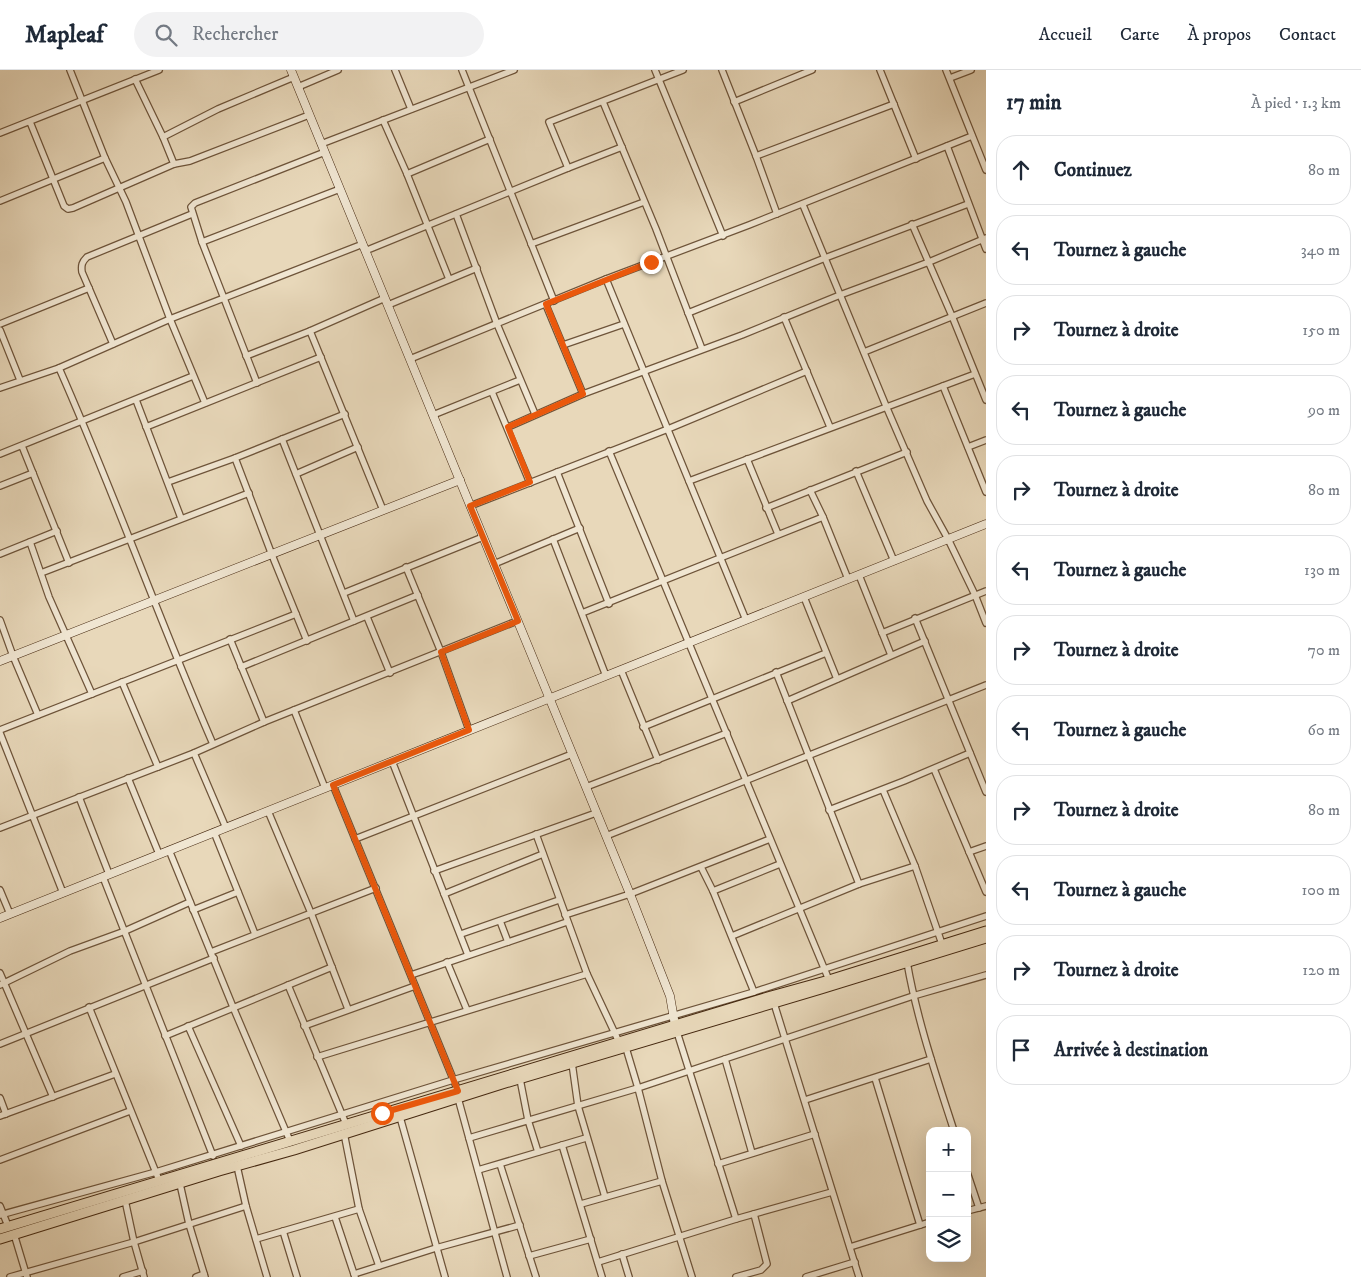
<!DOCTYPE html>
<html lang="fr">
<head>
<meta charset="utf-8">
<style>
	body { margin:0; font-family:"IM FELL DW Pica",serif; background:#f2f2f3; color:#1f2937 }
	.controls { position:absolute; right:15px; bottom:15px; display:grid; overflow:hidden; border-radius:10px; box-shadow:0 5px 20px #0002 }
	.controls button { width:45px; height:45px; display:grid; place-items:center; padding:0; border:0; border-bottom:1px solid #e0e1e3; background:#fff; color:#1f2937; font:25px sans-serif }
	.stop { position:absolute; width:15px; height:15px; margin:-11px; border:4px solid #ea580c; border-radius:50%; background:#fff }
	.stop.end { background:#ea580c; border-color:#fff; box-shadow:0 1px 5px #0008 }
	.list { margin:0; padding:0; list-style:none }
	h2 { display:flex; justify-content:space-between; align-items:center; height:65px; margin:0; padding:0 20px; font-size:21px }
	h2 small { font-size:16px; font-weight:400; color:#747a83 }
	.list li { display:grid; grid-template-columns:32px 1fr auto; gap:15px; align-items:center; box-sizing:border-box; height:70px; margin:0 10px 10px; padding:0 10px; border:1px solid #e0e1e3; border-radius:20px }
	.list b { display:block; font-size:19px; white-space:nowrap }
	.list em { font-size:16px; font-style:normal; color:#747a83 }
	.icon { flex:none; width:28px; height:28px; fill:none; stroke:currentColor; stroke-width:2; stroke-linecap:round; stroke-linejoin:round }
	.map { position:relative; flex:none; width:986px; height:1207px; overflow:hidden }
	header { display:flex; align-items:center; gap:30px; box-sizing:border-box; height:70px; padding:0 25px; background:#fff; border-bottom:1px solid #e0e1e3 }
	header strong { font-size:24px }
	nav { display:flex; gap:28px; margin-inline-start:auto; font-size:18px }
	.search { width:350px; height:45px; background:#f2f2f3; display:flex; align-items:center; gap:12px; box-sizing:border-box; padding:0 18px; border-radius:28px; color:#747a83; font-size:19px }
	main { display:flex }
	aside { flex:1; background:#fff }
	.map>svg:first-child { display:block }
	.lines { fill:none; stroke-linecap:round; stroke-linejoin:round }
	.street-casing { stroke:#6e543a; stroke-width:8 }
	.secondary-casing { stroke:#452810; stroke-width:9 }
	.primary-casing { stroke:#452810; stroke-width:11 }
	.street { stroke:#f0e6d2; stroke-width:5.5 }
	.secondary { stroke:#f0e6d2; stroke-width:8 }
	.primary { stroke:#e8d8ba; stroke-width:9 }
	.route { stroke:#ea580c; stroke-width:6 }
</style>
</head>
<body>
<header>
<strong>Mapleaf</strong>
<div class="search"><svg class="icon" aria-label="search" viewBox="0 0 24 24"><circle cx="10" cy="10" r="6"/><path d="M15 15l6 6"/></svg>Rechercher</div>
<nav><a>Accueil</a><a>Carte</a><a>À propos</a><a>Contact</a></nav>
</header>
<main>
<div class="map">
<svg width="986" height="1207" viewBox="0 0 986 1207">
	<rect width="100%" height="100%" fill="#e8d8ba"/>
	<filter id="stains"><feTurbulence type="fractalNoise" baseFrequency=".004" numOctaves="4"/><feColorMatrix values="0 0 0 0 .2 0 0 0 0 .09 0 0 0 0 .02 0 0 0 .5 -.17"/></filter>
	<radialGradient id="worn" r=".72"><stop offset=".6" stop-color="#630" stop-opacity="0"/><stop offset="1" stop-color="#630" stop-opacity=".3"/></radialGradient>
	<g class="lines">
		<g class="street-casing">
			<g id="street">
				<path d="M 70,0 L 105,88 L 126,132 L 170,249 L 205,333"/>
				<path d="M 395,0 L 411,39"/>
				<path d="M 462,0 L 554,231"/>
				<path d="M 655,0 L 723,166"/>
				<path d="M 722,0 L 756,86 L 777,144"/>
				<path d="M 880,0 L 916,89"/>
				<path d="M 946,0 L 986,100"/>
				<path d="M 950,8 L 971,0"/>
				<path d="M 298,17 L 338,0"/>
				<path d="M 603,32 L 656,159 L 702,279"/>
				<path d="M 734,32 L 812,0"/>
				<path d="M 383,50 L 407,104 L 449,209"/>
				<path d="M 30,52 L 64,136 L 68,139 L 73,138 L 174,94 L 163,67 L 135,9"/>
				<path d="M 0,63 L 159,0"/>
				<path d="M 163,67 L 218,39 L 294,7"/>
				<path d="M 321,74 L 514,0"/>
				<path d="M 947,76 L 986,179"/>
				<path d="M 756,86 L 894,34"/>
				<path d="M 174,94 L 190,91 L 309,45"/>
				<path d="M 568,98 L 549,52 L 683,0"/>
				<path d="M 407,104 L 490,69"/>
				<path d="M 0,131 L 105,88"/>
				<path d="M 803,135 L 886,336 L 927,431 L 948,469 L 975,525 L 986,553"/>
				<path d="M 456,144 L 497,254 L 535,344"/>
				<path d="M 912,154 L 952,246 L 986,330"/>
				<path d="M 202,172 L 340,119"/>
				<path d="M 531,174 L 644,132"/>
				<path d="M 365,181 L 568,98 L 622,77"/>
				<path d="M 606,209 L 746,550"/>
				<path d="M 388,235 L 477,198"/>
				<path d="M 546,235 L 583,324"/>
				<path d="M 688,243 L 825,188 L 968,134"/>
				<path d="M 784,247 L 830,357"/>
				<path d="M 0,254 L 89,218"/>
				<path d="M 0,260 L 20,310"/>
				<path d="M 310,261 L 383,440"/>
				<path d="M 113,274 L 82,202 C 81,195 82,192 87,187 L 192,144"/>
				<path d="M 563,275 L 624,254"/>
				<path d="M 864,282 L 986,233"/>
				<path d="M 246,286 L 310,261 L 385,228"/>
				<path d="M 410,289 L 606,209 L 749,155 L 972,66"/>
				<path d="M 59,298 C 114,422 159,550 213,674"/>
				<path d="M 257,313 L 202,172 L 191,137 L 195,133 L 325,82"/>
				<path d="M 943,316 L 986,422"/>
				<path d="M 0,318 L 59,298 L 170,249 L 363,174"/>
				<path d="M 492,322 L 530,413"/>
				<path d="M 136,330 L 181,448"/>
				<path d="M 433,345 L 520,310"/>
				<path d="M 146,357 L 321,287"/>
				<path d="M 508,357 L 583,324 L 742,265 L 840,225 L 929,192 L 986,168"/>
				<path d="M 282,369 L 354,551"/>
				<path d="M 22,376 L 69,493"/>
				<path d="M 968,377 L 986,370"/>
				<path d="M 609,381 L 829,910"/>
				<path d="M 0,384 L 193,306"/>
				<path d="M 235,388 L 272,485 L 307,571"/>
				<path d="M 747,389 L 778,464"/>
				<path d="M 856,401 L 894,491"/>
				<path d="M 557,402 L 609,534"/>
				<path d="M 296,404 L 358,377"/>
				<path d="M 689,411 L 975,304"/>
				<path d="M 168,412 L 235,388 L 345,344"/>
				<path d="M 0,416 L 33,403"/>
				<path d="M 810,420 L 823,447 L 848,509"/>
				<path d="M 470,436 L 668,359 L 807,301"/>
				<path d="M 766,438 L 907,382"/>
				<path d="M 553,469 L 606,606"/>
				<path d="M 30,472 L 49,527 L 92,624"/>
				<path d="M 0,484 L 57,461"/>
				<path d="M 494,494 L 580,458"/>
				<path d="M 406,497 L 441,582 L 469,660"/>
				<path d="M 41,503 L 249,423"/>
				<path d="M 859,505 L 891,585"/>
				<path d="M 344,523 L 483,467"/>
				<path d="M 804,527 L 837,609"/>
				<path d="M 582,543 L 823,447"/>
				<path d="M 367,547 L 390,603"/>
				<path d="M 915,548 L 986,722"/>
				<path d="M 0,550 L 13,586 L 38,645"/>
				<path d="M 882,563 L 986,521"/>
				<path d="M 230,569 L 264,652"/>
				<path d="M 241,597 L 418,525"/>
				<path d="M 621,600 L 658,690"/>
				<path d="M 776,602 L 859,814"/>
				<path d="M 122,612 L 158,697"/>
				<path d="M 787,631 L 925,571"/>
				<path d="M 294,640 L 325,718"/>
				<path d="M 643,657 L 826,583"/>
				<path d="M 0,660 L 296,544"/>
				<path d="M 0,663 L 63,823"/>
				<path d="M 194,683 L 226,758"/>
				<path d="M 392,691 L 468,885"/>
				<path d="M 934,699 L 986,822"/>
				<path d="M 128,708 L 159,784"/>
				<path d="M 333,715 L 458,1021"/>
				<path d="M 586,717 L 727,663"/>
				<path d="M 883,720 L 915,796 L 942,874"/>
				<path d="M 79,727 L 109,804"/>
				<path d="M 829,740 L 904,711 L 970,683"/>
				<path d="M 268,741 L 311,843 L 348,939"/>
				<path d="M 0,758 L 194,683 L 264,652 L 517,551"/>
				<path d="M 214,762 L 255,864"/>
				<path d="M 536,764 L 587,904 L 619,972"/>
				<path d="M 606,766 L 986,615"/>
				<path d="M 355,769 L 572,684"/>
				<path d="M 169,780 L 233,937 L 290,1071"/>
				<path d="M 969,782 L 986,776"/>
				<path d="M 701,797 L 713,821 L 754,922"/>
				<path d="M 434,801 L 596,743"/>
				<path d="M 103,807 L 213,1086"/>
				<path d="M 0,820 L 10,844"/>
				<path d="M 713,821 L 780,794"/>
				<path d="M 444,824 L 543,784"/>
				<path d="M 193,840 L 238,822"/>
				<path d="M 565,845 L 630,824 L 770,769"/>
				<path d="M 500,851 L 508,872"/>
				<path d="M 461,864 L 559,830"/>
				<path d="M 732,866 L 859,814 L 915,796"/>
				<path d="M 211,882 L 376,818"/>
				<path d="M 447,892 L 467,940"/>
				<path d="M 907,892 C 917,950 936,1005 954,1061"/>
				<path d="M 0,903 L 53,1027"/>
				<path d="M 411,905 L 567,852"/>
				<path d="M 0,915 L 70,881 L 125,861 L 190,832"/>
				<path d="M 288,915 L 346,1054"/>
				<path d="M 773,930 L 859,1207"/>
				<path d="M 89,937 L 159,1110"/>
				<path d="M 188,956 L 241,1076"/>
				<path d="M 304,956 L 415,916"/>
				<path d="M 677,962 L 736,1149"/>
				<path d="M 165,966 L 332,897"/>
				<path d="M 0,974 L 214,888"/>
				<path d="M 626,978 L 638,1018 L 662,1111 L 692,1207"/>
				<path d="M 317,987 L 587,904"/>
				<path d="M 725,989 L 752,1083"/>
				<path d="M 572,993 L 578,1036 L 605,1127"/>
				<path d="M 875,1008 L 920,1155"/>
				<path d="M 520,1009 L 528,1050 L 538,1082"/>
				<path d="M 0,1028 L 6,1044"/>
				<path d="M 458,1028 L 507,1207"/>
				<path d="M 805,1030 L 931,989"/>
				<path d="M 0,1046 L 115,1004"/>
				<path d="M 400,1047 L 445,1207"/>
				<path d="M 344,1063 L 359,1139 L 379,1196"/>
				<path d="M 469,1068 L 638,1018 L 913,926 L 986,905"/>
				<path d="M 562,1075 L 602,1207"/>
				<path d="M 0,1090 L 130,1041"/>
				<path d="M 500,1094 L 536,1207"/>
				<path d="M 718,1094 L 815,1064"/>
				<path d="M 237,1096 L 246,1136 L 267,1207"/>
				<path d="M 478,1100 L 586,1068"/>
				<path d="M 967,1102 L 979,1138"/>
				<path d="M 180,1114 L 189,1154 L 205,1207"/>
				<path d="M 125,1130 L 134,1172 L 144,1207"/>
				<path d="M 581,1134 L 662,1111"/>
				<path d="M 0,1136 L 8,1156"/>
				<path d="M 967,1141 L 986,1136"/>
				<path d="M 0,1145 L 156,1102 L 453,1010 L 754,922 L 986,846"/>
				<path d="M 335,1147 L 355,1207"/>
				<path d="M 283,1161 L 297,1207"/>
				<path d="M 14,1164 L 27,1207"/>
				<path d="M 256,1169 L 359,1139"/>
				<path d="M 850,1177 L 930,1152"/>
				<path d="M 622,1184 L 629,1207"/>
				<path d="M 529,1186 L 591,1169"/>
				<path d="M 598,1192 L 736,1149 L 832,1122"/>
				<path d="M 354,1204 L 436,1178 L 520,1155"/>
				<path d="M 10,1207 L 134,1172 L 246,1136"/>
				<path d="M 123,1207 L 143,1201"/>
				<path d="M 196,1207 L 204,1204"/>
				<path d="M 736,1207 L 761,1200 L 767,1194 L 754,1144"/>
				<path d="M 806,1207 L 855,1192"/>
			</g>
		</g>
		<g class="secondary-casing">
			<g id="secondary">
				<path d="M 291,0 L 630,824 L 670,926 L 675,955"/>
				<path d="M 0,591 L 460,410"/>
				<path d="M 0,848 L 986,454"/>
			</g>
		</g>
		<g class="primary-casing">
			<g id="primary">
				<path d="M 0,1159 L 771,926 L 829,910 L 986,861"/>
				<path d="M 0,1169 L 219,1101 L 294,1080 L 502,1014 L 821,919 L 986,868"/>
			</g>
		</g>
		<use href="#street" class="street"/>
		<use href="#secondary" class="secondary"/>
		<use href="#primary" class="primary"/>
	</g>
	<g class="lines">
		<path class="route" d="M 382,1043 L 458,1021 L 333,715 L 469,660 L 441,582 L 518,551 L 470,436 L 530,412 L 508,357 L 583,324 L 546,234 L 651,192"/>
	</g>
	<rect width="100%" height="100%" filter="url(#stains)"/>
	<rect width="100%" height="100%" fill="url(#worn)"/>
</svg>
<div class="controls">
<button>+</button>
<button>−</button>
<button><svg class="icon" aria-label="layers" viewBox="0 0 24 24"><path d="M12 4l9 5-9 5-9-5zM3 14l9 5 9-5"/></svg></button>
</div>
<div class="stop" style="left:382px;top:1043px"></div>
<div class="stop end" style="left:651px;top:192px"></div>
</div>
<aside>
<h2>17 min<small>À pied · 1.3 km</small></h2>
<ul class="list">
<li><svg class="icon" aria-label="ahead" viewBox="0 0 24 24"><path d="M12 20V5M6 11l6-6 6 6"/></svg><div><b>Continuez</b></div><em>80 m</em></li>
<li><svg class="icon" aria-label="left" viewBox="0 0 24 24"><path d="M17 20v-9H6M10 6l-5 5 5 5"/></svg><div><b>Tournez à gauche</b></div><em>340 m</em></li>
<li><svg class="icon" aria-label="right" viewBox="0 0 24 24"><path d="M7 20v-9h11M14 6l5 5-5 5"/></svg><div><b>Tournez à droite</b></div><em>150 m</em></li>
<li><svg class="icon" aria-label="left" viewBox="0 0 24 24"><path d="M17 20v-9H6M10 6l-5 5 5 5"/></svg><div><b>Tournez à gauche</b></div><em>90 m</em></li>
<li><svg class="icon" aria-label="right" viewBox="0 0 24 24"><path d="M7 20v-9h11M14 6l5 5-5 5"/></svg><div><b>Tournez à droite</b></div><em>80 m</em></li>
<li><svg class="icon" aria-label="left" viewBox="0 0 24 24"><path d="M17 20v-9H6M10 6l-5 5 5 5"/></svg><div><b>Tournez à gauche</b></div><em>130 m</em></li>
<li><svg class="icon" aria-label="right" viewBox="0 0 24 24"><path d="M7 20v-9h11M14 6l5 5-5 5"/></svg><div><b>Tournez à droite</b></div><em>70 m</em></li>
<li><svg class="icon" aria-label="left" viewBox="0 0 24 24"><path d="M17 20v-9H6M10 6l-5 5 5 5"/></svg><div><b>Tournez à gauche</b></div><em>60 m</em></li>
<li><svg class="icon" aria-label="right" viewBox="0 0 24 24"><path d="M7 20v-9h11M14 6l5 5-5 5"/></svg><div><b>Tournez à droite</b></div><em>80 m</em></li>
<li><svg class="icon" aria-label="left" viewBox="0 0 24 24"><path d="M17 20v-9H6M10 6l-5 5 5 5"/></svg><div><b>Tournez à gauche</b></div><em>100 m</em></li>
<li><svg class="icon" aria-label="right" viewBox="0 0 24 24"><path d="M7 20v-9h11M14 6l5 5-5 5"/></svg><div><b>Tournez à droite</b></div><em>120 m</em></li>
<li><svg class="icon" aria-label="arrive" viewBox="0 0 24 24"><path d="M6 21V4h12l-3 4 3 4H6"/></svg><div><b>Arrivée à destination</b></div></li>
</ul>
</aside>
</main>
</body>
</html>
